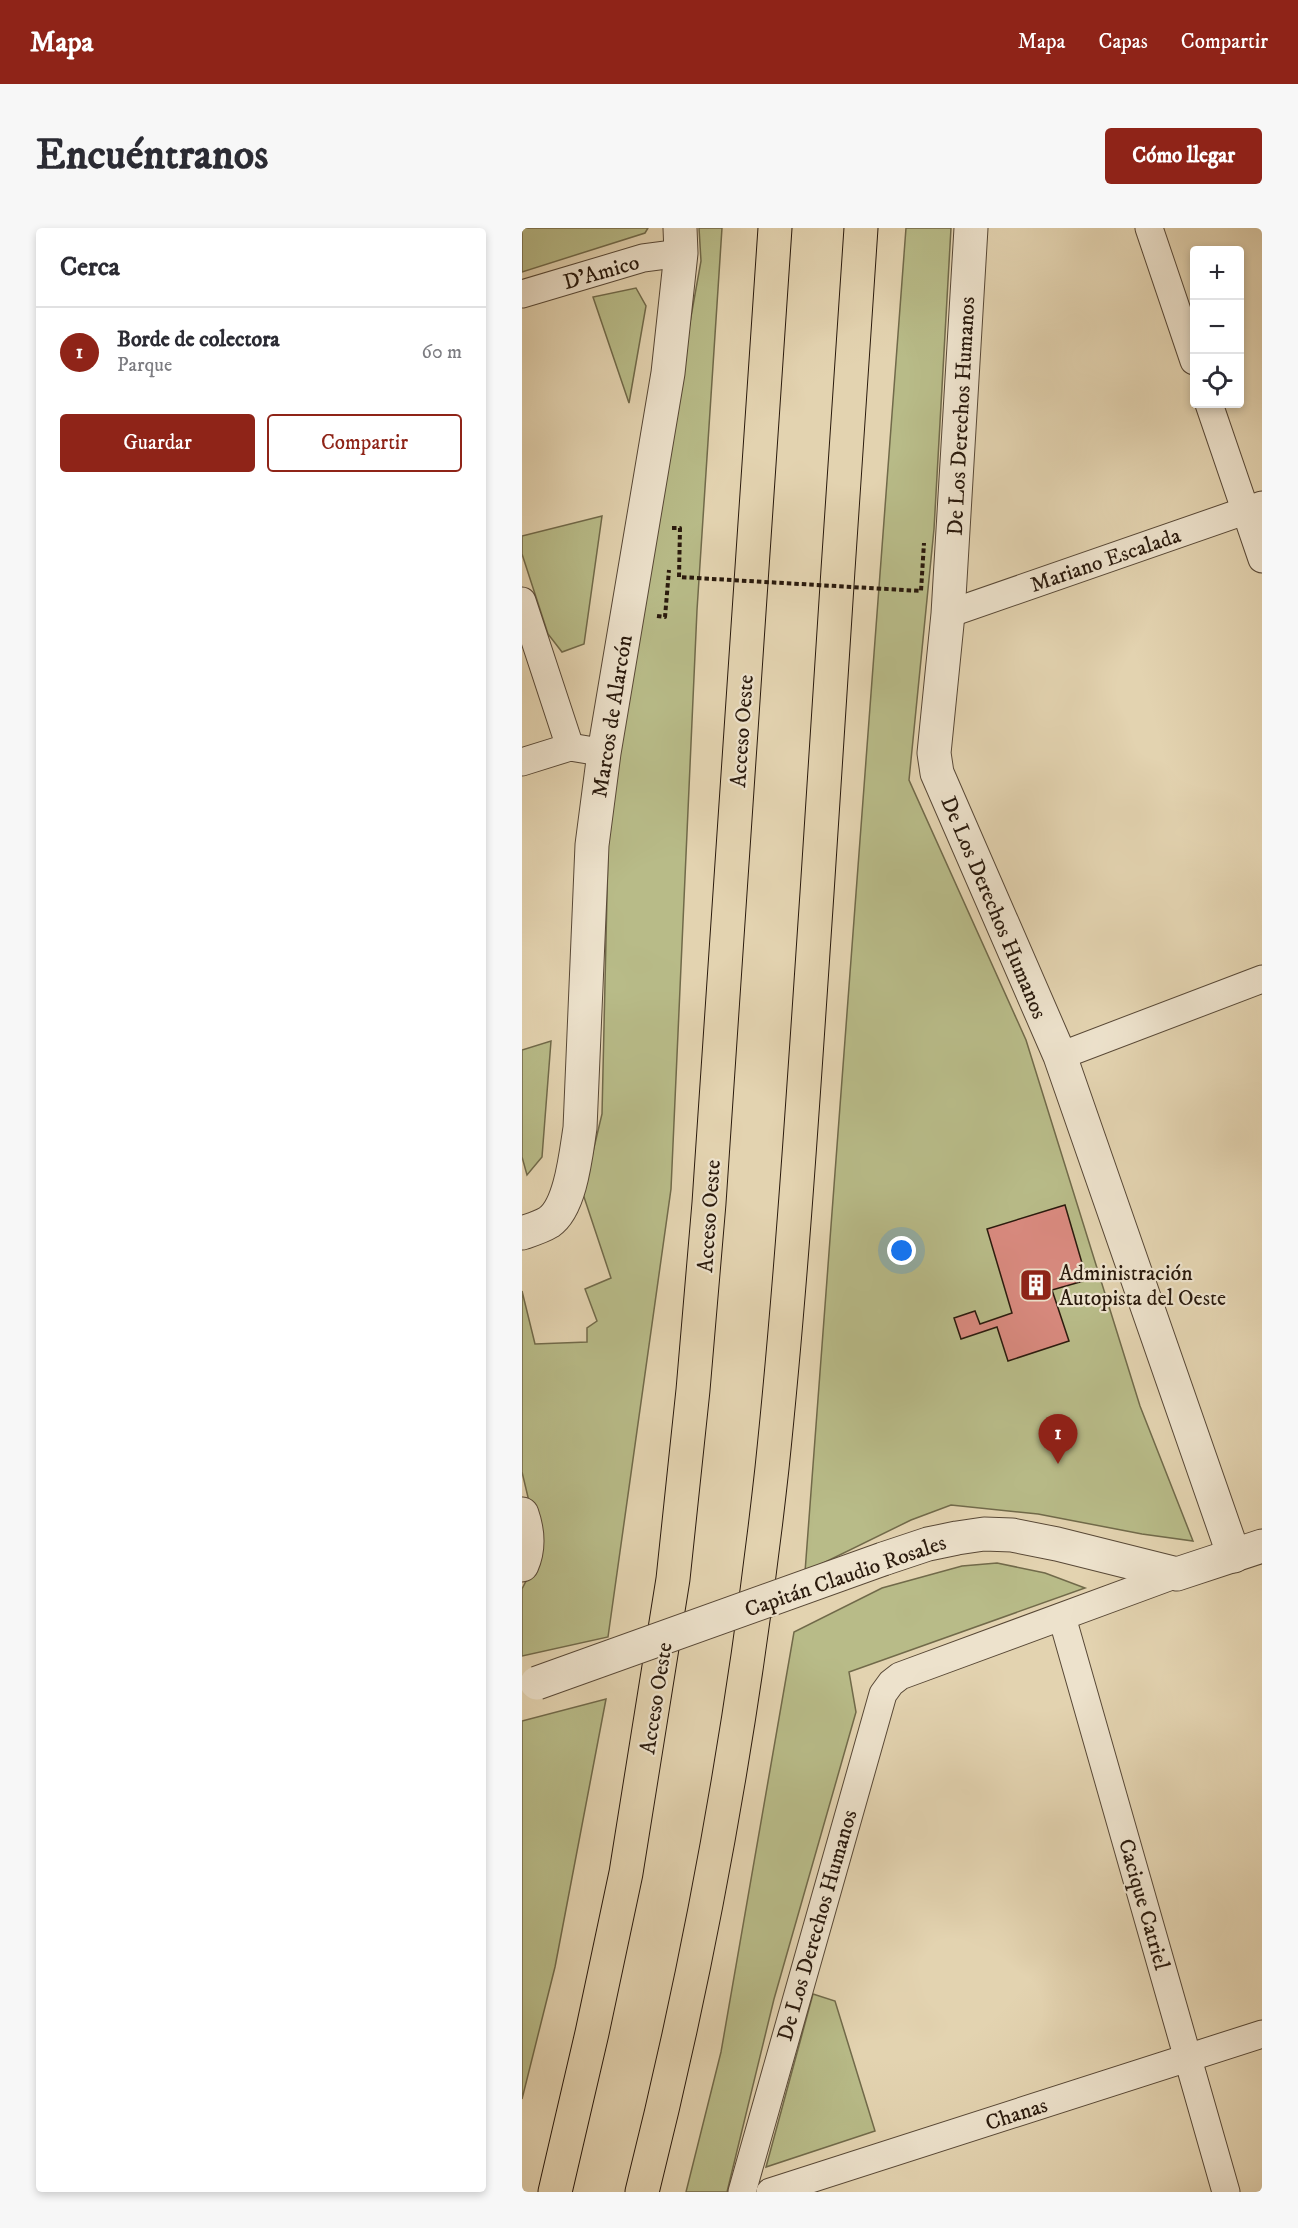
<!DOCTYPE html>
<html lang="es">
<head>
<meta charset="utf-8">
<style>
	body { margin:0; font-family:"IM FELL DW Pica",serif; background:#f7f7f7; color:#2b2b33 }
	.controls { position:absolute; right:18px; top:18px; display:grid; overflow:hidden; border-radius:6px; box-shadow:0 3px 9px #0003 }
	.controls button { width:54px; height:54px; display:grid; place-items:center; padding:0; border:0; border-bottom:2px solid #e1e1e2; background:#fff; color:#2b2b33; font:30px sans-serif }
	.you { position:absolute; left:380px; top:1023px; width:21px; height:21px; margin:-15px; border:4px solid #fff; border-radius:50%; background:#1a73e8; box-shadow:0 0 0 9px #1a73e833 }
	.badge { display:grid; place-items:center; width:39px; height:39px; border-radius:50%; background:#8f2418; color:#fff; font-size:20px; font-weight:700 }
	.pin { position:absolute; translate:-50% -50px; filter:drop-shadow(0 2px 3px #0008) }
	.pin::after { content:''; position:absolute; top:32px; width:21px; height:18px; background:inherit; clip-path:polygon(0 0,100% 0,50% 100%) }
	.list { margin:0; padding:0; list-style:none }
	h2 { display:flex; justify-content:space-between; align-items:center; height:78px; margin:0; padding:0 24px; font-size:26px }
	h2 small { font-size:20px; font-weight:400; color:#7c7c81 }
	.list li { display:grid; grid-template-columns:39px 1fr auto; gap:18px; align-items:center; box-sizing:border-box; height:90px; padding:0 24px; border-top:2px solid #e1e1e2 }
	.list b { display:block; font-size:22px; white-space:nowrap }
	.list p { margin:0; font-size:20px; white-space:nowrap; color:#7c7c81 }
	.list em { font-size:20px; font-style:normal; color:#7c7c81 }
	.actions { display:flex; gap:12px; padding:18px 24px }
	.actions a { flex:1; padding:14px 0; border:2px solid #8f2418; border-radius:6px; text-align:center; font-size:21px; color:#8f2418 }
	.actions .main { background:#8f2418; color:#fff }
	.icon { flex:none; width:33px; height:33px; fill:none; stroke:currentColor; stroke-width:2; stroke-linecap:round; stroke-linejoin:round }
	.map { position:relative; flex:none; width:740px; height:1964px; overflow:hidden; border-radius:6px }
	header { display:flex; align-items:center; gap:36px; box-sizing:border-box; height:84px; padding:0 30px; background:#8f2418; color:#fff }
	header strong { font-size:28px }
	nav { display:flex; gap:33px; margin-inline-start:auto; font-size:21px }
	.intro { display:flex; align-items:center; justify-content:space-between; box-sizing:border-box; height:144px; padding:0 36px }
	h1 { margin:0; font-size:42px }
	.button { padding:15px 27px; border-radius:6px; background:#8f2418; color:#fff; font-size:21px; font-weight:700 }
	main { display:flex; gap:36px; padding:0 36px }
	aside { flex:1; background:#fff; border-radius:6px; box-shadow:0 3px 9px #0003 }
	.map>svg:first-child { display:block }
	.green { fill:#b8bb88; stroke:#716a4a; stroke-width:1.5 }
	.building { fill:#d98a7f; stroke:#2a1a0d; stroke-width:1.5 }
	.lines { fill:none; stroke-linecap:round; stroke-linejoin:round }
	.minor-casing { stroke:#584836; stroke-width:29 }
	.tertiary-casing { stroke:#584836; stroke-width:35 }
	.motorway-casing { stroke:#2a1a0d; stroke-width:35 }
	.path { stroke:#2a1a0d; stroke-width:4; stroke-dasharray:4.5 3; stroke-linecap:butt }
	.minor { stroke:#ede2cc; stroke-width:27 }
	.tertiary { stroke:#ede2cc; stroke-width:33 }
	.motorway { stroke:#e3d3b0; stroke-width:33 }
	.tertiary-bridge-casing { stroke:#584836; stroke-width:35; stroke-linecap:butt }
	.path-bridge { stroke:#2a1a0d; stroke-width:4; stroke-dasharray:4.5 3; stroke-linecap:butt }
	.tertiary-bridge { stroke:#ede2cc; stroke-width:33 }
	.labels { text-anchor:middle; stroke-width:4.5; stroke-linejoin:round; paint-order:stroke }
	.street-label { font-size:22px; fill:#2a1a0d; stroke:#ede2cc }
	.poi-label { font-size:22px; fill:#2a1a0d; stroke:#ede2cc; text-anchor:start }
</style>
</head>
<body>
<header>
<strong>Mapa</strong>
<nav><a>Mapa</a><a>Capas</a><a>Compartir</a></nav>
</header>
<div class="intro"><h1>Encuéntranos</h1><a class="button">Cómo llegar</a></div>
<main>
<aside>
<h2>Cerca<small></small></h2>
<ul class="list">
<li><span class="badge">1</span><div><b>Borde de colectora</b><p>Parque</p></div><em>60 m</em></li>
</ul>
<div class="actions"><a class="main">Guardar</a><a>Compartir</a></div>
</aside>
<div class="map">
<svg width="740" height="1964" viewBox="0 0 740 1964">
	<rect width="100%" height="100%" fill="#e3d3b0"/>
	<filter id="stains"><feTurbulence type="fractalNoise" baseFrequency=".00333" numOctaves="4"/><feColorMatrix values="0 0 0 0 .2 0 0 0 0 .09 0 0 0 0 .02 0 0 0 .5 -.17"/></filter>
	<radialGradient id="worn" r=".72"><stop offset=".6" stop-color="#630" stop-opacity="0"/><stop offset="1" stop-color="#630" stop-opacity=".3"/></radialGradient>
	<g class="green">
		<path d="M 0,0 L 126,0 L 123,5 L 0,44 Z"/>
		<path d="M 177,0 L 200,0 L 175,382 L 149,961 L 86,1409 L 0,1428 L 0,1361 L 19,1324 L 0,1244 L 0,1063 L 13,1116 L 65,1114 L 65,1100 L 75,1093 L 63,1061 L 89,1050 L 61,966 L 80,886 L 87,581 L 118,373 L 179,33 Z"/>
		<path d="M 384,0 L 429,0 L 412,301 L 387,552 L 504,812 L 618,1178 L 671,1313 L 620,1306 L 516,1286 L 429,1277 L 389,1292 L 283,1344 Z"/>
		<path d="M 114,60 L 124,78 L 107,175 L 71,69 Z"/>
		<path d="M 80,288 L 62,416 L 40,424 L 26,406 L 0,326 L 0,308 Z"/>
		<path d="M 29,813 L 20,929 L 5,947 L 0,929 L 0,822 Z"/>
		<path d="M 475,1335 L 523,1345 L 563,1360 L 327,1444 L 334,1484 L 252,1771 L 205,1964 L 164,1964 L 199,1824 L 272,1404 L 360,1360 L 440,1338 Z"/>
		<path d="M 84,1471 L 33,1739 L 0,1871 L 0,1493 Z"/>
		<path d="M 291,1766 L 313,1773 L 353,1903 L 244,1939 Z"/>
	</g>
	<path class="building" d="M 543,977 L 565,1052 L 530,1062 L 547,1113 L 486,1133 L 475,1099 L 439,1111 L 432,1090 L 453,1083 L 458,1096 L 490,1085 L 465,1001 Z"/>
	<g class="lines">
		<g class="minor-casing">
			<g id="minor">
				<path d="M 627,0 L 672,133"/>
				<path d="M 0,66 L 121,30 L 159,25"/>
				<path d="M 687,176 L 740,331"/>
				<path d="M 0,373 L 48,519"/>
				<path d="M 426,386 L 740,277"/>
				<path d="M 0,534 L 48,519 L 66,522"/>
				<path d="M 538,828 L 740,751"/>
				<path d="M 540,1389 L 704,1964"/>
				<path d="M 220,1964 L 361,1466 L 369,1455 L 378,1448 L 655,1346"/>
				<path d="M 248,1964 L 740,1806"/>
			</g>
		</g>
		<g class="tertiary-casing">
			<g id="tertiary">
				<path d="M 449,0 L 426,386 L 412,525 L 415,545 L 538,828 L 712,1328"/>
				<path d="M 0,1005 C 9,1002 19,999 27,994 C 49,979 54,925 58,900 L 70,617 L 82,525 L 146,145 L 159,25 L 158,0"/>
				<path d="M 0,1286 C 6,1303 7,1321 0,1337"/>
				<path d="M 361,1331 L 406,1316 L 435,1310 L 462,1306 L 490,1307 L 535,1316 L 655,1346 L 740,1318"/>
			</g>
		</g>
		<g class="motorway-casing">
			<g id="motorway">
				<path d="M 33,1964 L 70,1805 L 104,1645 L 151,1351 L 171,1162 L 187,975 L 253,0"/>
				<path d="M 120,1964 C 180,1726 223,1484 250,1240 C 270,1049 282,857 295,665 C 309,443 324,222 339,0"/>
			</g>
		</g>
		<path class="path" d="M 135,388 L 143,389 L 147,342"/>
		<use href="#minor" class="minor"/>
		<use href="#tertiary" class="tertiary"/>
		<use href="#motorway" class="motorway"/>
		<g class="tertiary-bridge-casing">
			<path id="tertiary-bridge" d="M 15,1455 L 361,1331"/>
		</g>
		<path class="path-bridge" d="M 150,300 L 158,300 L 157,349 L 399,363 L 402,315"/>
		<use href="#tertiary-bridge" class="tertiary-bridge"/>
	</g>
	<defs>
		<g id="building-square" transform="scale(1.725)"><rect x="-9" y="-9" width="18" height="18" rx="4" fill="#8f2418" stroke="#ede2cc"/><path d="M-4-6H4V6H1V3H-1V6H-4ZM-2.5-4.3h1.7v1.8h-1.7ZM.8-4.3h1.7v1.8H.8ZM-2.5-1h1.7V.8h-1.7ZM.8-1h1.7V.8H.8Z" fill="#fff"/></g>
	</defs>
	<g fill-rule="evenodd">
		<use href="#building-square" x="514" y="1057"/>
	</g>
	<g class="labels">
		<g class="street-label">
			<text transform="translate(79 43) rotate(-16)" y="8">D'Amico</text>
			<text transform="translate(438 188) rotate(-87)" y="8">De Los Derechos Humanos</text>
			<text transform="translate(583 331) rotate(-19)" y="8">Mariano Escalada</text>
			<text transform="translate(89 488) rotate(-81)" y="8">Marcos de Alarcón</text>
			<text transform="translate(219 503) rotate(-86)" y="8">Acceso Oeste</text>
			<text transform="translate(473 679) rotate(67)" y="8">De Los Derechos Humanos</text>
			<text transform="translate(186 988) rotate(-86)" y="8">Acceso Oeste</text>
			<text transform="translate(323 1347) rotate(-19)" y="8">Capitán Claudio Rosales</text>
			<text transform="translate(133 1470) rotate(-81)" y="8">Acceso Oeste</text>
			<text transform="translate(623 1676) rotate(74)" y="8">Cacique Catriel</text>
			<text transform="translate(294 1697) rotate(-74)" y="8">De Los Derechos Humanos</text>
			<text transform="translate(494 1885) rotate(-18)" y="8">Chanas</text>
		</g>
		<g class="poi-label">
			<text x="537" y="1052">Administración<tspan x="537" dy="25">Autopista del Oeste</tspan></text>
		</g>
	</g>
	<rect width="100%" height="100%" filter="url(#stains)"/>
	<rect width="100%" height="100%" fill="url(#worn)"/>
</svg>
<div class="controls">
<button>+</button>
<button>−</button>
<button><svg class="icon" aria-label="locate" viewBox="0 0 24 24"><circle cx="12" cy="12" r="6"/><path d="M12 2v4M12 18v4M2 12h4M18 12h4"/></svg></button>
</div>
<div class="you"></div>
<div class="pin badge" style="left:536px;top:1236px">1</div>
</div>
</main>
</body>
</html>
